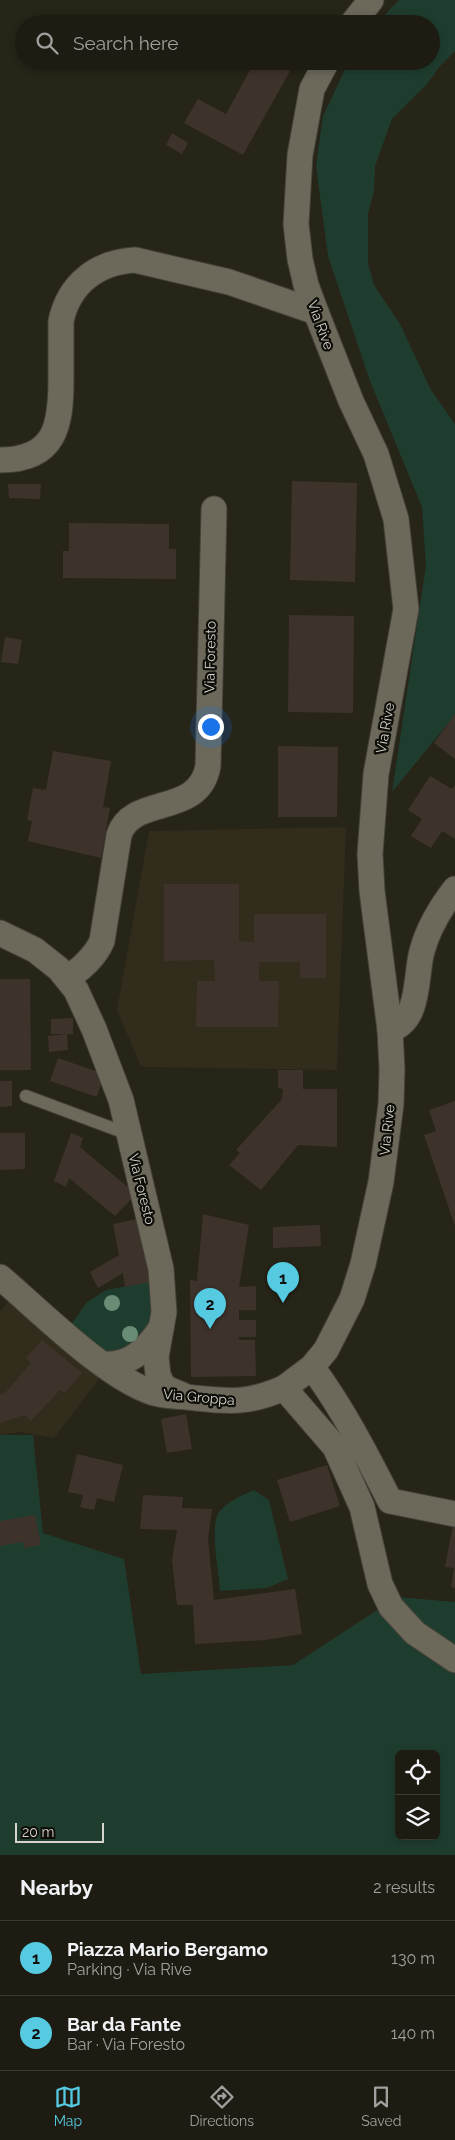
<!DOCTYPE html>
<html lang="en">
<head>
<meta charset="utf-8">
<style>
	body { margin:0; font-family:Raleway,sans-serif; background:#25241b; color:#f1f3f6 }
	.controls { position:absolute; right:15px; bottom:15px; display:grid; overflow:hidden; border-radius:8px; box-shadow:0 2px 8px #0003 }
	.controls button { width:45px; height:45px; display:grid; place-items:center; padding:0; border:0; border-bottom:1px solid #3b3932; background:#1d1b12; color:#f1f3f6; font:25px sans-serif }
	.scale { position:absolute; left:15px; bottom:12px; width:89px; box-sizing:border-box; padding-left:5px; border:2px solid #d6d4cc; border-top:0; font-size:14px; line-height:18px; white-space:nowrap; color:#d6d4cc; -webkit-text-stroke:4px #0e0d08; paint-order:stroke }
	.you { position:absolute; left:210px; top:726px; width:18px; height:18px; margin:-12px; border:4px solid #fff; border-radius:50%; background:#1a73e8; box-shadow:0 0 0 8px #1a73e833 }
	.badge { display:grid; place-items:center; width:32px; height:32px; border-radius:50%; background:#55cae0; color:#111; font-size:16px; font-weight:700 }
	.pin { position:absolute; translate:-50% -41px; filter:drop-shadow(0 1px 2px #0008) }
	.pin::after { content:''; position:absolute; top:26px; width:18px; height:15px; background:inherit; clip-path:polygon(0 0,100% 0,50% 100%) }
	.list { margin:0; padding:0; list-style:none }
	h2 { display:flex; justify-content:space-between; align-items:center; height:65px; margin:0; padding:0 20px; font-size:21px }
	h2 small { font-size:16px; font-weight:400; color:#a0a19f }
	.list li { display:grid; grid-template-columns:32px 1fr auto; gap:15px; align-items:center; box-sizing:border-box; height:75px; padding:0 20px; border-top:1px solid #3b3932 }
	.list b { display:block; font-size:19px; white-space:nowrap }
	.list p { margin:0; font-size:16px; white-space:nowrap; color:#a0a19f }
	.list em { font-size:16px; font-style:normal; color:#a0a19f }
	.icon { flex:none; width:28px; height:28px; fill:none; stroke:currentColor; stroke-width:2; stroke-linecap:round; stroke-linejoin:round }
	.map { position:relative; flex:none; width:455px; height:1855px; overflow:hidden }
	.search { position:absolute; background:#1d1b12; box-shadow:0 2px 8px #0003; left:15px; right:15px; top:15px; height:55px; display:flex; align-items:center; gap:12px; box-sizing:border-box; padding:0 18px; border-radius:28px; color:#a0a19f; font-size:19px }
	.sheet { height:215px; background:#1d1b12 }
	nav { display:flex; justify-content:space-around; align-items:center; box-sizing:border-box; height:70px; border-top:1px solid #3b3932; background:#1d1b12; font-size:14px; color:#a0a19f }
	nav a { display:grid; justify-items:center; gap:2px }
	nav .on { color:#55cae0 }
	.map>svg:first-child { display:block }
	.built { fill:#312c1b }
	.green { fill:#1f3d2f; fill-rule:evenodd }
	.building { fill:#3e332b }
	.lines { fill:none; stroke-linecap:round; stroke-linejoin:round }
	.service-casing { stroke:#434138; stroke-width:14 }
	.minor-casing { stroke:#434138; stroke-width:27 }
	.service { stroke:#6c695b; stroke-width:12 }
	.minor { stroke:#6c695b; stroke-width:25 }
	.tree { fill:#698c75 }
	.labels { text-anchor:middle; stroke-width:4.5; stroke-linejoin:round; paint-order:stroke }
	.street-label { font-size:14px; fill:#d6d4cc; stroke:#0e0d08 }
</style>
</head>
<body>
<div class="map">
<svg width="455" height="1855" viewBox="0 0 455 1855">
	<rect width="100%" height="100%" fill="#272418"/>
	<g class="built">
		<path d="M 346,827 L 337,1070 L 141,1067 L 117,1010 L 149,831 Z"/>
		<path d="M 8,1302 L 99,1379 L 54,1438 L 20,1432 L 0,1435 L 0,1311 Z"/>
	</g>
	<g class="green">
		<path d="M 399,0 L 455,0 L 455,51 L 440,66 L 427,84 L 392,119 L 375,166 L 374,191 L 368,214 L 368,263 L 374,285 L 400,324 L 431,390 L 455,424 L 455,715 L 392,792 L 426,566 L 422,507 L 370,381 L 328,256 L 316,166 L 323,116 L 349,61 L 431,61 L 431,24 L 376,24 Z"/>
		<path d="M 155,1281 C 155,1292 157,1306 154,1317 C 149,1337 126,1350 107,1354 L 70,1326 L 87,1302 L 106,1290 Z"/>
		<path d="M 0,1435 L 33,1435 L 43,1533 L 124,1559 L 141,1674 L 293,1665 L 397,1597 L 455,1602 L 455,1855 L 0,1855 ZM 399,1754 L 436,1754 L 436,1836 L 399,1836 Z"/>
		<path d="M 254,1490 L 269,1500 L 288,1579 L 267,1588 L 220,1591 C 219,1572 210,1530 218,1514 C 225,1502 242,1495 254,1490 Z"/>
	</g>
	<g class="building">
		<path d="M 255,61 L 273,61 L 290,71 L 243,155 L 184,123 L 198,99 L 226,114 Z"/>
		<path d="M 172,133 L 188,143 L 182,154 L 166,145 Z"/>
		<path d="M 292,481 L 357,483 L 355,582 L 290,580 Z"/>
		<path d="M 8,484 L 41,484 L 40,499 L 9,498 Z"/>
		<path d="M 69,523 L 169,524 L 169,549 L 176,549 L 176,579 L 63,578 L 63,551 L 69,551 Z"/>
		<path d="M 289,615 L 354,616 L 353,713 L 288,712 Z"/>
		<path d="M 5,637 L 22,640 L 18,664 L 1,662 Z"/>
		<path d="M 455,714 L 455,759 L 434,743 Z"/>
		<path d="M 278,746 L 338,747 L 337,817 L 278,817 Z"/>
		<path d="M 53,751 L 111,761 L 103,807 L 110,808 L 101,858 L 28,841 L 32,821 L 27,820 L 33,788 L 46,790 Z"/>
		<path d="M 430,776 L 452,789 L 455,785 L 455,839 L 442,831 L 431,848 L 411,836 L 422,819 L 408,810 Z"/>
		<path d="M 164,884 L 239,884 L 239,941 L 254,942 L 254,914 L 326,914 L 326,978 L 300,978 L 300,962 L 259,962 L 259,981 L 279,981 L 278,1027 L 196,1027 L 197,981 L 215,981 L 214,960 L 164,961 Z"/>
		<path d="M 0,979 L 30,979 L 31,1070 L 0,1070 Z"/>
		<path d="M 73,1018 L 73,1034 L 51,1034 L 51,1019 Z"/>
		<path d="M 67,1034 L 68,1050 L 49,1052 L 48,1036 Z"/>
		<path d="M 58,1058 L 104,1074 L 97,1097 L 50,1081 Z"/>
		<path d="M 278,1070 L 303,1070 L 303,1089 L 337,1089 L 337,1147 L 298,1145 L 261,1190 L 229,1165 L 240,1153 L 236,1150 L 282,1099 L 283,1089 L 278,1088 Z"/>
		<path d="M 0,1081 L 12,1081 L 12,1106 L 0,1107 Z"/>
		<path d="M 455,1101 L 455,1226 L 424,1135 L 436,1131 L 429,1110 Z"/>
		<path d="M 0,1133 L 25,1133 L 25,1169 L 0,1170 Z"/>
		<path d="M 71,1133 L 83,1138 L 80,1147 L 136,1194 L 115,1216 L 69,1178 L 66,1187 L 54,1181 Z"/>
		<path d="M 203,1214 L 249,1225 L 239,1287 L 256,1286 L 256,1310 L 239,1310 L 239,1320 L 256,1320 L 256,1337 L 239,1337 L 239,1340 L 255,1340 L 256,1376 L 191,1377 L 190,1280 L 197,1281 Z"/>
		<path d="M 142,1218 L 155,1281 L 125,1287 L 123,1273 L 98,1288 L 90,1272 L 119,1255 L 113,1224 Z"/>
		<path d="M 320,1225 L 321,1246 L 273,1248 L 273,1227 Z"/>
		<path d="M 42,1340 L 82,1373 L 65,1393 L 60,1390 L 31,1421 L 24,1415 L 0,1423 L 0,1395 L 5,1393 L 31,1363 L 26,1358 Z"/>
		<path d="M 186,1414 L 192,1449 L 167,1453 L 161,1419 Z"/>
		<path d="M 77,1454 L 123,1465 L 114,1502 L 97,1498 L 94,1510 L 80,1507 L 83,1495 L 68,1492 Z"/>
		<path d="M 327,1465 L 340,1506 L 290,1522 L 277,1480 Z"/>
		<path d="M 143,1495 L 183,1497 L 182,1508 L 212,1509 L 208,1539 L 214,1600 L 295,1589 L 302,1634 L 265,1640 L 195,1644 L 193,1605 L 177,1605 L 172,1560 L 177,1530 L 140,1529 Z"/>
		<path d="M 35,1515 L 41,1545 L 24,1548 L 23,1542 L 0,1546 L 0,1521 Z"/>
		<path d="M 453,1525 L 455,1525 L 455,1588 L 451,1587 L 454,1568 L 445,1567 Z"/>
	</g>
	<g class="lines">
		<g class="service-casing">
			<path id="service" d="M 26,1096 L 128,1134"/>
		</g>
		<g class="minor-casing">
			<g id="minor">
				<path d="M 352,24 L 371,0"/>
				<path d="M 0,460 C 56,460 61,425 61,379 C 61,360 61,341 61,321 C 69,284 97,262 135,260 L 229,282 L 316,312"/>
				<path d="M 0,933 L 35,950 L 59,969 L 76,990 L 94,1029 L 121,1100 L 161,1269 L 164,1312 L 156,1357 L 158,1375 L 162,1384 L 168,1389 L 185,1396"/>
				<path d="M 68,978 C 82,968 95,957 102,941 L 119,835 C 132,794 199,818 208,766 L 214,509"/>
				<path d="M 390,1030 C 421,1020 415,976 422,951 C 428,929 441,907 455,889"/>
				<path d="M 0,1277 C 40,1311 106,1378 154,1393 C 168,1397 181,1396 195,1398 C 232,1402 249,1403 284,1388 L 335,1447 L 362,1507 L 380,1584 L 391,1607 L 415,1633 L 455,1660"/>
				<path d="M 103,1364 C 130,1366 147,1349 161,1328"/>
				<path d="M 312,1367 C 343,1409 366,1454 390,1501 L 455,1514"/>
				<path d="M 284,1388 L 312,1367 L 326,1350 L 352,1299 L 363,1264 L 381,1182 L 391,1104 L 392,1069 L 390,1030 L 372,891 L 370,854 L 376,774 L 406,609 L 396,519 L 376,454 L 351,401 L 316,312 L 306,285 L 300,259 L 296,224 L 300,155 L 312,89 L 327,61"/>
			</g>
		</g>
		<use href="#service" class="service"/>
		<use href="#minor" class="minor"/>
	</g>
	<g class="tree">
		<circle cx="112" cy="1303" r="8"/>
		<circle cx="130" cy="1334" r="8"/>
	</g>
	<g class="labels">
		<g class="street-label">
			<text transform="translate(321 325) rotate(70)" y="5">Via Rive</text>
			<text transform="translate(210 657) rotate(-89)" y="5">Via Foresto</text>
			<text transform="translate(385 728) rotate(-80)" y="5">Via Rive</text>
			<text transform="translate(387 1130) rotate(-84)" y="5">Via Rive</text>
			<text transform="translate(142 1189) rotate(76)" y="5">Via Foresto</text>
			<text transform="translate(199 1397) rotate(5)" y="5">Via Groppa</text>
		</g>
	</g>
</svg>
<div class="controls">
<button><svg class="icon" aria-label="locate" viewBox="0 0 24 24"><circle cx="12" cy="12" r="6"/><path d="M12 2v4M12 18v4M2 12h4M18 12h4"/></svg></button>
<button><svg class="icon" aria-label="layers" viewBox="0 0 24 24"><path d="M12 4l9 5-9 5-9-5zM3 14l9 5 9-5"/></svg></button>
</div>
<div class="scale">20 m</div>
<div class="you"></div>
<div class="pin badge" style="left:283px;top:1303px">1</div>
<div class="pin badge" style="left:210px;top:1329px">2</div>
<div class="search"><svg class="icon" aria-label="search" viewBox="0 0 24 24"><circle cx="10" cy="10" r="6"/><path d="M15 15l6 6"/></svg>Search here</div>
</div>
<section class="sheet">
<h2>Nearby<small>2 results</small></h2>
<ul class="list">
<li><span class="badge">1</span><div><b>Piazza Mario Bergamo</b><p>Parking · Via Rive</p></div><em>130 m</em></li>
<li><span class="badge">2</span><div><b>Bar da Fante</b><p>Bar · Via Foresto</p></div><em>140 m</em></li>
</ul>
</section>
<nav>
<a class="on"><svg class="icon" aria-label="map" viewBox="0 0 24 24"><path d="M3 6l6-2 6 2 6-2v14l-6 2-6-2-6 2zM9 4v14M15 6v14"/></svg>Map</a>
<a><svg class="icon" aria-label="directions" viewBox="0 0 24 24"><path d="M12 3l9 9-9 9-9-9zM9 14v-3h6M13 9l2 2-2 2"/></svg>Directions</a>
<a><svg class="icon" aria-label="saved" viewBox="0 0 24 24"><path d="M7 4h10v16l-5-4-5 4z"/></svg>Saved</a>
</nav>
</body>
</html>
